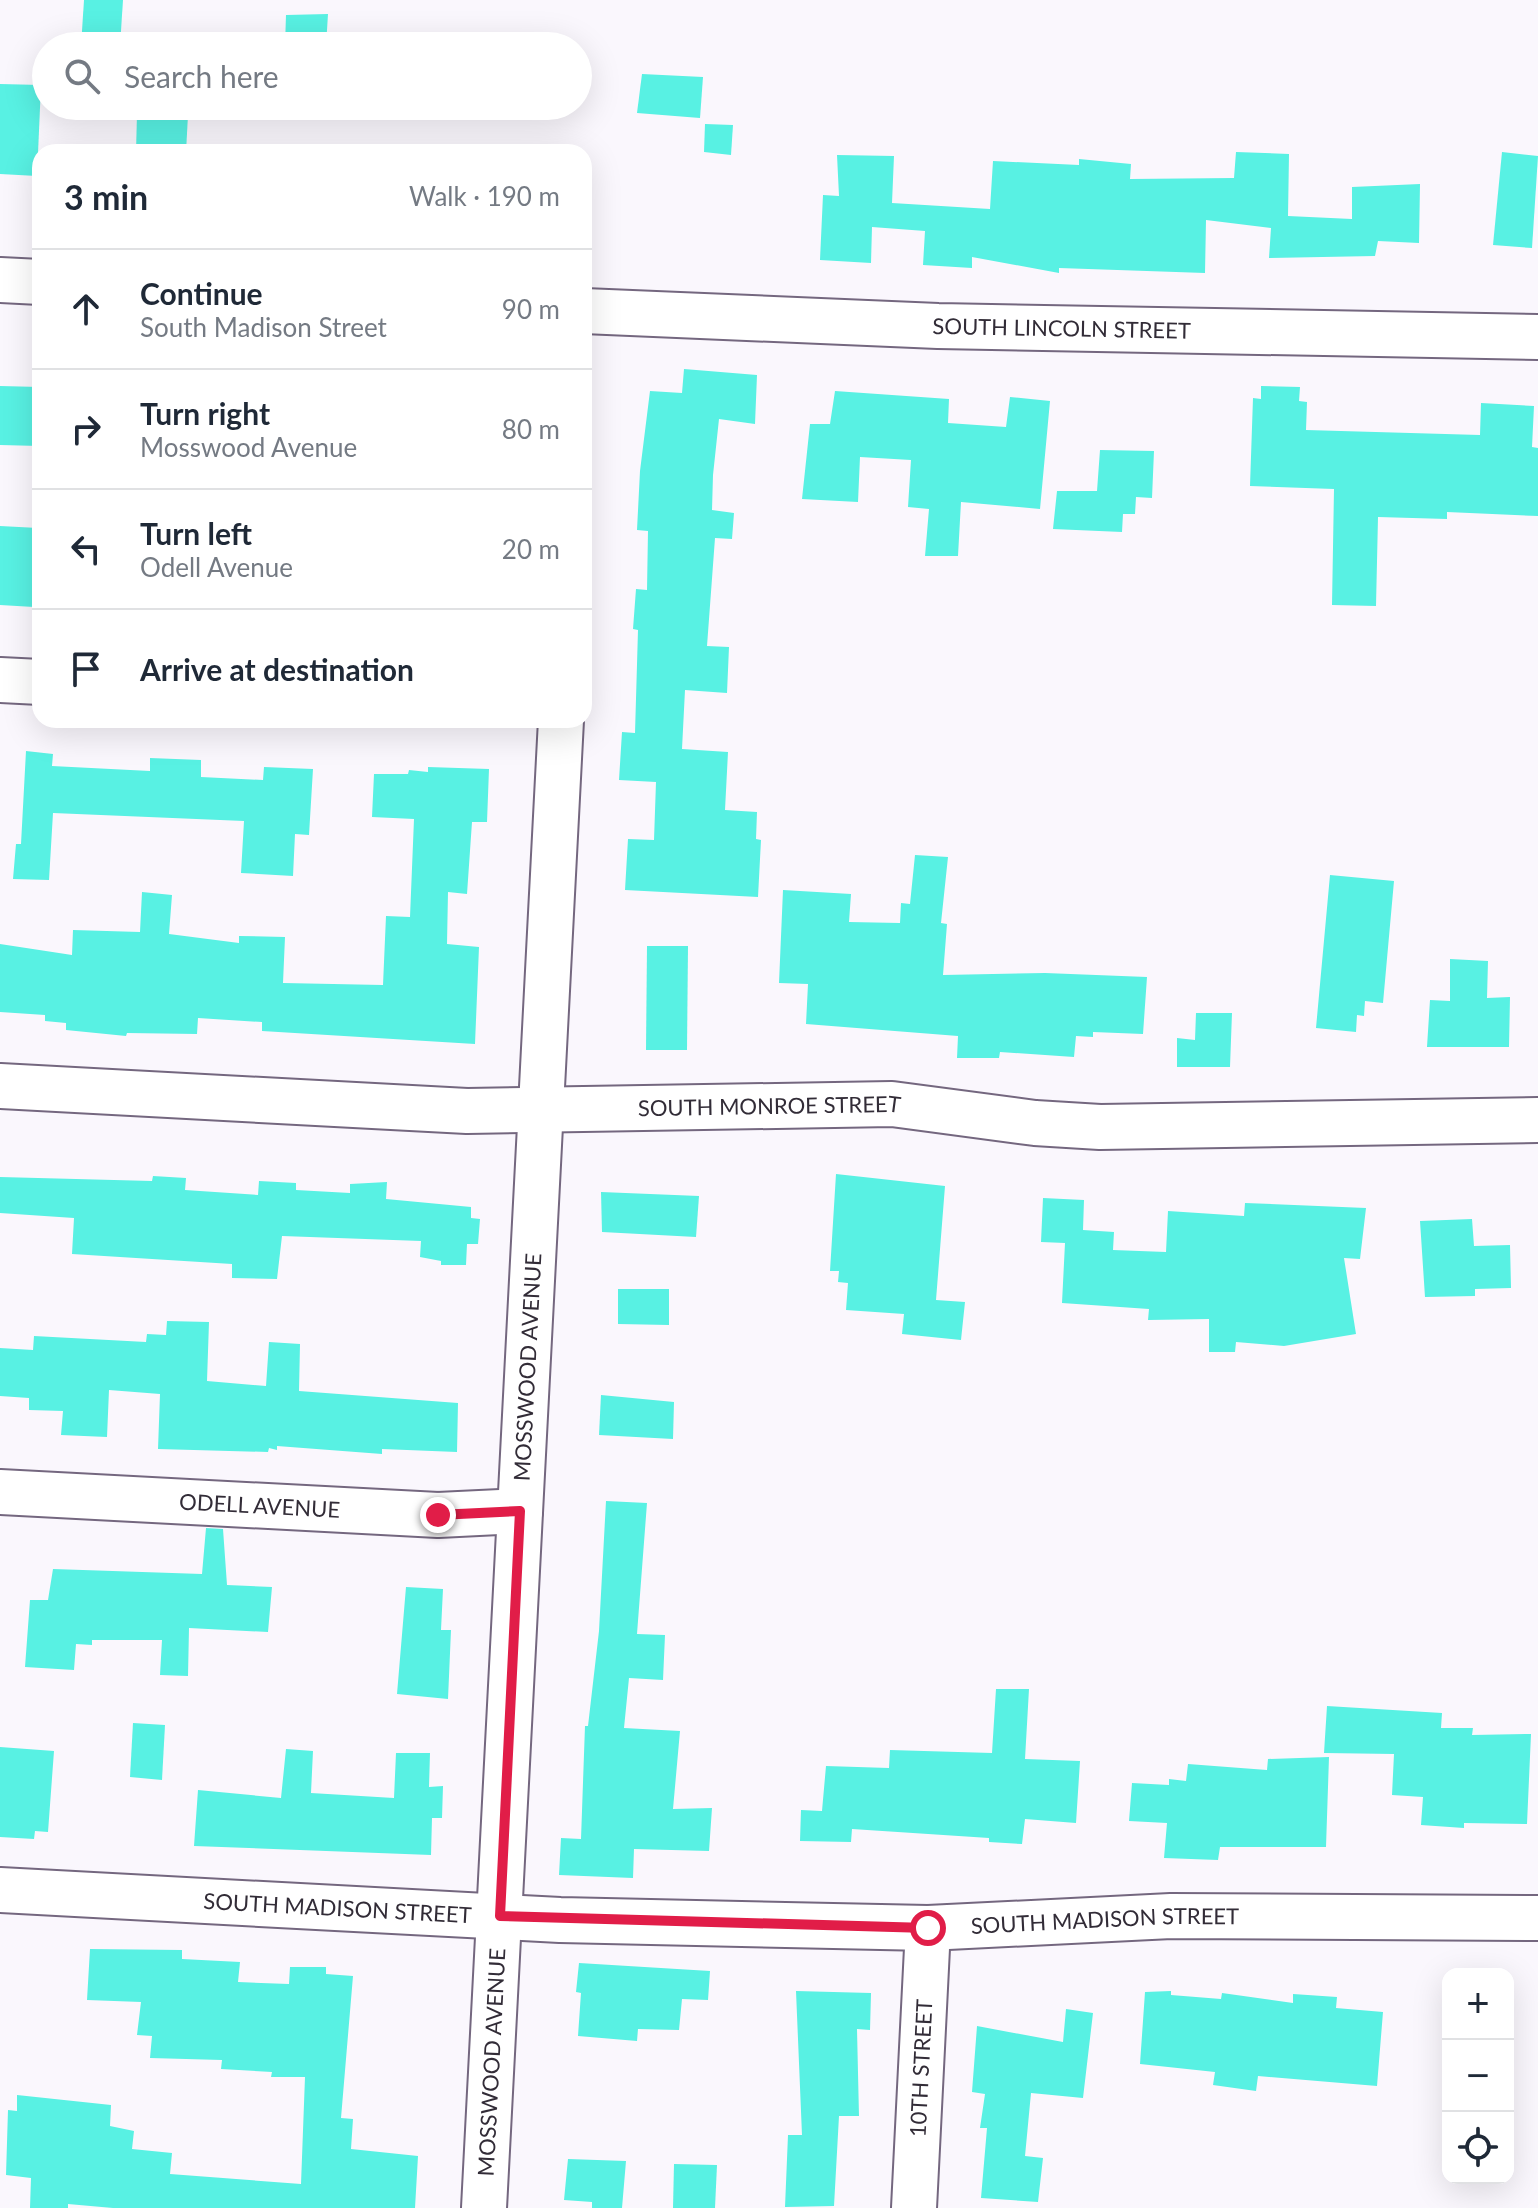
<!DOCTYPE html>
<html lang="en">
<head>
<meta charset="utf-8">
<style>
	body { margin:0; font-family:Lato,sans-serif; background:#f6f6f7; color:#1f2937 }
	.controls { position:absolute; right:24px; bottom:24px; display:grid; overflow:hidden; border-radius:16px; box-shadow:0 8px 32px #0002 }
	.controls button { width:72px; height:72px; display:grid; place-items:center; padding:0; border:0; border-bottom:2px solid #e0e1e3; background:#fff; color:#1f2937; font:40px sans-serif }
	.stop { position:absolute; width:24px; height:24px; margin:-18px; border:6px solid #e11d48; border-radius:50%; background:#fff }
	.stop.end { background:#e11d48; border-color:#fff; box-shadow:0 2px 8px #0008 }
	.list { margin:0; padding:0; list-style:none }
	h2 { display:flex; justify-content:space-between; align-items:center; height:104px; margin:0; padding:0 32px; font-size:34px }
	h2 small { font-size:26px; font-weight:400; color:#747a83 }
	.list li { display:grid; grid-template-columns:52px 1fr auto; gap:24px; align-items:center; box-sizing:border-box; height:120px; padding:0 32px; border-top:2px solid #e0e1e3 }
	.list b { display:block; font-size:30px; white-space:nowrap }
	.list p { margin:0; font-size:26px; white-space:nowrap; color:#747a83 }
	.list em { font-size:26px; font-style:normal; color:#747a83 }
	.icon { flex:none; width:44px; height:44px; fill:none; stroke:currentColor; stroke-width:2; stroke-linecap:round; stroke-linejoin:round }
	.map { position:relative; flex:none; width:1538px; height:2208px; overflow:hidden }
	.search { position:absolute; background:#fff; box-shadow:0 8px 32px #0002; left:32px; top:32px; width:560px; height:88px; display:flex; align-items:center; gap:20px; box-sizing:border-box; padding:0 28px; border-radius:44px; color:#747a83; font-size:30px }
	.panel { position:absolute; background:#fff; box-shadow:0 8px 32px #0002; left:32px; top:144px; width:560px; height:584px; border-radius:24px }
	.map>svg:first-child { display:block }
	.building { fill:#58f1e3 }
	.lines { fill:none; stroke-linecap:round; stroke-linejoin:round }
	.minor-casing { stroke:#74677f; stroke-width:48 }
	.minor { stroke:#fff; stroke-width:44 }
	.route { stroke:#e11d48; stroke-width:10 }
	.labels { text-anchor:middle; stroke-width:8; stroke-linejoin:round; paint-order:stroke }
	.street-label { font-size:22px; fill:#322c37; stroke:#fff }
</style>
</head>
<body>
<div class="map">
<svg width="1538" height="2208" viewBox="0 0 1538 2208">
	<rect width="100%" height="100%" fill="#faf7fd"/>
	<g class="building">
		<path d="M 84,0 L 123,0 L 120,46 L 81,46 Z"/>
		<path d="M 328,14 L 326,46 L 285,46 L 286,15 Z"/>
		<path d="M 642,74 L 703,77 L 700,118 L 637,113 Z"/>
		<path d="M 0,84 L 41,85 L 37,176 L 0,174 Z"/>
		<path d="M 137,114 L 188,115 L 186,152 L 136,152 Z"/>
		<path d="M 705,124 L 733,125 L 731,155 L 704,152 Z"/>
		<path d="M 1236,152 L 1289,154 L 1288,216 L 1352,219 L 1352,187 L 1420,184 L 1419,243 L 1378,241 L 1375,256 L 1269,258 L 1271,228 L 1206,220 L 1205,273 L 1059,268 L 1059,273 L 972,257 L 972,268 L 923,265 L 925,231 L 872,227 L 871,263 L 820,260 L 823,195 L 839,196 L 837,155 L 894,156 L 892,203 L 990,209 L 993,161 L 1079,165 L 1079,159 L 1131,164 L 1130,179 L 1234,178 Z"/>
		<path d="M 1502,152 L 1538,156 L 1532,248 L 1493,245 Z"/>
		<path d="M 684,369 L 757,375 L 755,424 L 719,419 L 713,475 L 712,510 L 734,513 L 732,539 L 715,538 L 707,646 L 729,647 L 727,693 L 685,690 L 682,749 L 728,752 L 725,810 L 757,812 L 756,839 L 761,840 L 758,897 L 625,890 L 628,839 L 654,840 L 656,782 L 619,780 L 622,732 L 635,733 L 638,630 L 633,629 L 636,589 L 647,590 L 648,531 L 637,530 L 640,471 L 650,391 L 682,393 Z"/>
		<path d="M 0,386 L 40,387 L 40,446 L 0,445 Z"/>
		<path d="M 1261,386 L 1300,387 L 1299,401 L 1307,402 L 1306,430 L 1480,435 L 1481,403 L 1534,406 L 1532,447 L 1538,448 L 1538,516 L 1447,512 L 1447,519 L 1378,517 L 1376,606 L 1332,605 L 1334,489 L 1250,486 L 1253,398 L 1261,399 Z"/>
		<path d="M 835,391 L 949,399 L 948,423 L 1006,427 L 1010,397 L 1050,401 L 1040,509 L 961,502 L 958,556 L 925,556 L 929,509 L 908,507 L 911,460 L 860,457 L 858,502 L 802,499 L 810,424 L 830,424 Z"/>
		<path d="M 1100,450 L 1154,451 L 1152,498 L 1136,497 L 1135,514 L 1123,514 L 1122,532 L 1053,529 L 1057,491 L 1097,491 Z"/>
		<path d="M 0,526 L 38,528 L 34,607 L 0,605 Z"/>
		<path d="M 26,751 L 53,754 L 52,766 L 150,771 L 150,758 L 201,760 L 201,777 L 263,780 L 264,767 L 313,769 L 309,835 L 295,834 L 293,876 L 241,873 L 244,821 L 53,813 L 49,880 L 13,879 L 16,844 L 21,844 Z"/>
		<path d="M 428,767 L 489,769 L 487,822 L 472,822 L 467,894 L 448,892 L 447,944 L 479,947 L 475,1044 L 262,1031 L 262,1022 L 198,1018 L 197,1034 L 127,1033 L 126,1036 L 66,1030 L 66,1023 L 45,1021 L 45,1015 L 0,1012 L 0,944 L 72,955 L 73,930 L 140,932 L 142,892 L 172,895 L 169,934 L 239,943 L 239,936 L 285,937 L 283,983 L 383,985 L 386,916 L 410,917 L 414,819 L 372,817 L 374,774 L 408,774 L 409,770 L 428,772 Z"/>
		<path d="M 915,855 L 948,857 L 941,923 L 947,924 L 943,975 L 1045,973 L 1147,977 L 1143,1034 L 1093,1032 L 1093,1037 L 1076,1036 L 1074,1057 L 1000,1052 L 999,1058 L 957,1058 L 958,1036 L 806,1024 L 808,984 L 779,983 L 783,890 L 851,894 L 849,922 L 900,923 L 901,903 L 910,904 Z"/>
		<path d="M 1330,875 L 1394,881 L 1383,1003 L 1365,1001 L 1364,1016 L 1357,1015 L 1356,1032 L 1316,1028 Z"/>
		<path d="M 647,946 L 688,946 L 687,1050 L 646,1050 Z"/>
		<path d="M 1450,959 L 1488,961 L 1487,998 L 1510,997 L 1509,1047 L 1427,1047 L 1430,1000 L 1450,1001 Z"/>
		<path d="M 1196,1013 L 1232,1013 L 1230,1067 L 1177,1067 L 1177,1038 L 1195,1040 Z"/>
		<path d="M 836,1174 L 945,1186 L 936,1300 L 965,1302 L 961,1340 L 902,1334 L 904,1314 L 846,1310 L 848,1283 L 838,1282 L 839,1271 L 830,1271 Z"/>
		<path d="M 153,1176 L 186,1178 L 185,1190 L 258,1195 L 259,1181 L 296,1183 L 296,1190 L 350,1193 L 350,1184 L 387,1182 L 386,1199 L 471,1207 L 471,1218 L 480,1219 L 478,1244 L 467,1244 L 466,1265 L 441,1265 L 441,1261 L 420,1257 L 421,1241 L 282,1236 L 277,1279 L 232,1278 L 232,1264 L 72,1254 L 74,1218 L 0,1213 L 0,1177 L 152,1181 Z"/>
		<path d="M 601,1192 L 699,1196 L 696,1237 L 602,1232 Z"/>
		<path d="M 1043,1198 L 1084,1200 L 1083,1230 L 1114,1232 L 1113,1250 L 1166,1252 L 1168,1211 L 1244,1216 L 1245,1203 L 1366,1208 L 1360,1259 L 1344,1258 L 1356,1334 L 1284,1346 L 1236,1342 L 1235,1352 L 1209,1352 L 1209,1319 L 1148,1320 L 1149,1309 L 1062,1303 L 1065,1243 L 1041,1242 Z"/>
		<path d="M 1472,1219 L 1474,1246 L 1510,1245 L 1511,1288 L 1475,1289 L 1475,1296 L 1425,1297 L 1420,1221 Z"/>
		<path d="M 618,1289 L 669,1289 L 669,1325 L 618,1324 Z"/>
		<path d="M 167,1321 L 209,1322 L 207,1381 L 266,1386 L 269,1342 L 300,1344 L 299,1391 L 458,1403 L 457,1452 L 382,1449 L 382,1454 L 277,1446 L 277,1450 L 269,1448 L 268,1452 L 158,1449 L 160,1394 L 109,1390 L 107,1437 L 61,1435 L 63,1411 L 29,1410 L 29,1398 L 0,1396 L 0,1348 L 33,1350 L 34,1336 L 146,1342 L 147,1334 L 166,1335 Z"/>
		<path d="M 601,1395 L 674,1402 L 673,1439 L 599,1435 Z"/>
		<path d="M 606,1501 L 647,1503 L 637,1634 L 665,1635 L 663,1680 L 629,1678 L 624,1728 L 680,1731 L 673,1809 L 712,1808 L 709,1851 L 634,1849 L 633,1878 L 559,1875 L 561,1838 L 581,1839 L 585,1726 L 588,1726 L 599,1631 Z"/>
		<path d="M 206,1528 L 223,1529 L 227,1585 L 272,1587 L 268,1632 L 189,1628 L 188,1676 L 160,1675 L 162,1640 L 92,1640 L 92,1645 L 76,1644 L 74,1670 L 25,1667 L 30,1600 L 48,1600 L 53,1569 L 202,1574 Z"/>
		<path d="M 406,1587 L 443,1589 L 441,1630 L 451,1630 L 448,1699 L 397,1694 Z"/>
		<path d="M 996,1689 L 1029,1689 L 1025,1759 L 1080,1761 L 1076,1823 L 1025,1819 L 1022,1844 L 989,1842 L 989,1838 L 852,1829 L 851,1842 L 800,1841 L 801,1810 L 822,1811 L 826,1766 L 889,1768 L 890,1750 L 992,1753 Z"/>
		<path d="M 1327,1706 L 1442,1713 L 1441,1728 L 1473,1728 L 1472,1735 L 1531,1734 L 1527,1824 L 1464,1823 L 1464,1828 L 1421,1825 L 1423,1797 L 1392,1795 L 1394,1754 L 1324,1753 Z"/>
		<path d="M 133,1723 L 165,1725 L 162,1780 L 130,1777 Z"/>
		<path d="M 0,1747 L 54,1751 L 48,1832 L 35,1831 L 34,1839 L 0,1837 Z"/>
		<path d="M 286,1749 L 313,1751 L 311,1793 L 394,1798 L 396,1753 L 430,1753 L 429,1787 L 443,1786 L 442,1818 L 432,1818 L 431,1855 L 194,1846 L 198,1790 L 281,1798 Z"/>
		<path d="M 1329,1757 L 1326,1847 L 1220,1847 L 1218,1860 L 1164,1858 L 1167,1823 L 1129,1821 L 1132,1783 L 1169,1785 L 1169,1779 L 1186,1781 L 1188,1764 L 1267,1770 L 1268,1759 Z"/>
		<path d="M 90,1949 L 182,1950 L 182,1959 L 240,1962 L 238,1982 L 289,1984 L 290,1967 L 326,1967 L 326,1974 L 353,1976 L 341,2118 L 353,2119 L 351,2149 L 418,2156 L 415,2208 L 113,2208 L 68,2204 L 68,2208 L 30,2208 L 31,2178 L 6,2175 L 8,2110 L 17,2111 L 17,2095 L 111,2105 L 110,2126 L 134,2131 L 132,2149 L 172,2153 L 170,2174 L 301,2184 L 305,2077 L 271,2077 L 272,2072 L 221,2069 L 222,2060 L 150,2058 L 152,2036 L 137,2035 L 141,2002 L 87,2000 Z"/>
		<path d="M 579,1963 L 710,1971 L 708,2000 L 682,1999 L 679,2030 L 638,2029 L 637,2041 L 578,2036 L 581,1993 L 576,1992 Z"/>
		<path d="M 796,1991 L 871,1993 L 870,2030 L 857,2029 L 859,2116 L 839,2116 L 834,2206 L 785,2207 L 788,2135 L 802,2135 Z"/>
		<path d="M 1171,1991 L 1171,1995 L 1221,1999 L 1222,1993 L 1293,2003 L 1293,1994 L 1337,1997 L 1336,2008 L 1383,2012 L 1377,2086 L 1258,2076 L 1256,2091 L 1213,2085 L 1215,2072 L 1140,2064 L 1145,1992 Z"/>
		<path d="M 1066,2009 L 1093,2013 L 1083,2098 L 1031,2093 L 1025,2156 L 1043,2158 L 1038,2202 L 981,2198 L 987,2128 L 980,2128 L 985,2094 L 972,2092 L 977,2026 L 1063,2042 Z"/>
		<path d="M 568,2159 L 626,2161 L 622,2208 L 592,2208 L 592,2202 L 564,2200 Z"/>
		<path d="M 674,2164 L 717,2165 L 715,2208 L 673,2208 Z"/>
	</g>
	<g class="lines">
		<g class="minor-casing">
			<g id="minor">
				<path d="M 0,280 L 40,282"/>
				<path id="s1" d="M 584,311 L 938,326 L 1538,337"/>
				<path d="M 0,680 L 40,682"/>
				<path id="s2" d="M 0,1086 L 467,1111 L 892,1104 L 1035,1123 L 1100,1127 L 1538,1120"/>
				<path id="s3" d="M 0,1492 L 438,1515 L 520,1511"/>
				<path id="s4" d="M 0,1890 L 560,1920 L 928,1928 L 1171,1916 L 1538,1918"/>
				<path id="s5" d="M 484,2208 L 561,720"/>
				<path id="s6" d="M 914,2208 L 928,1928"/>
			</g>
		</g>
		<use href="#minor" class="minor"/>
	</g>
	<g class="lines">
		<path class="route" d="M 438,1515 L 520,1511 L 500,1916 L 928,1928"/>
	</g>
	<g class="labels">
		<g class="street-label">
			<text dy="8" stroke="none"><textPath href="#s1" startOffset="478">SOUTH LINCOLN STREET</textPath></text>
			<text dy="8" stroke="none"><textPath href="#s2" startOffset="770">SOUTH MONROE STREET</textPath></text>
			<text dy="8" stroke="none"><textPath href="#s5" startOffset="842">MOSSWOOD AVENUE</textPath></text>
			<text dy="8" stroke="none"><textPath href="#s3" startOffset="260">ODELL AVENUE</textPath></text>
			<text dy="8" stroke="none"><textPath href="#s4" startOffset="338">SOUTH MADISON STREET</textPath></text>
			<text dy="8" stroke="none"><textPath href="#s4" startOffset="1106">SOUTH MADISON STREET</textPath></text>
			<text dy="8" stroke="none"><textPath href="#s5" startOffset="146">MOSSWOOD AVENUE</textPath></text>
			<text dy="8" stroke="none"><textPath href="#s6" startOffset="140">10TH STREET</textPath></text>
		</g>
	</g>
</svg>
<div class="controls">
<button>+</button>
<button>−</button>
<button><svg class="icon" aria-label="locate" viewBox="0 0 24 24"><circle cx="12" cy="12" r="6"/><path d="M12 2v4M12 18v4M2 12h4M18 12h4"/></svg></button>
</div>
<div class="stop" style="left:928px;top:1928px"></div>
<div class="stop end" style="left:438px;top:1515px"></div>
<div class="search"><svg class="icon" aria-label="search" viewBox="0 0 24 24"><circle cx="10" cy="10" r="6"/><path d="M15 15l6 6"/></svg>Search here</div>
<section class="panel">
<h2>3 min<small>Walk · 190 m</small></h2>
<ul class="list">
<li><svg class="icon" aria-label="ahead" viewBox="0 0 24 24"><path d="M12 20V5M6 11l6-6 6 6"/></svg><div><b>Continue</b><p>South Madison Street</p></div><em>90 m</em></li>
<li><svg class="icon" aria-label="right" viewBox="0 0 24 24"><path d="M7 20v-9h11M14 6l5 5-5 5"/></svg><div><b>Turn right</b><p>Mosswood Avenue</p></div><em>80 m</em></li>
<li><svg class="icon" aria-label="left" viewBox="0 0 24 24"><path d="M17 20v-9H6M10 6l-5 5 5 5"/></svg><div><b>Turn left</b><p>Odell Avenue</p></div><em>20 m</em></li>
<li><svg class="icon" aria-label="arrive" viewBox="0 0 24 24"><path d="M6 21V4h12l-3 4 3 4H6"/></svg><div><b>Arrive at destination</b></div></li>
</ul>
</section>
</div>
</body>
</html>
